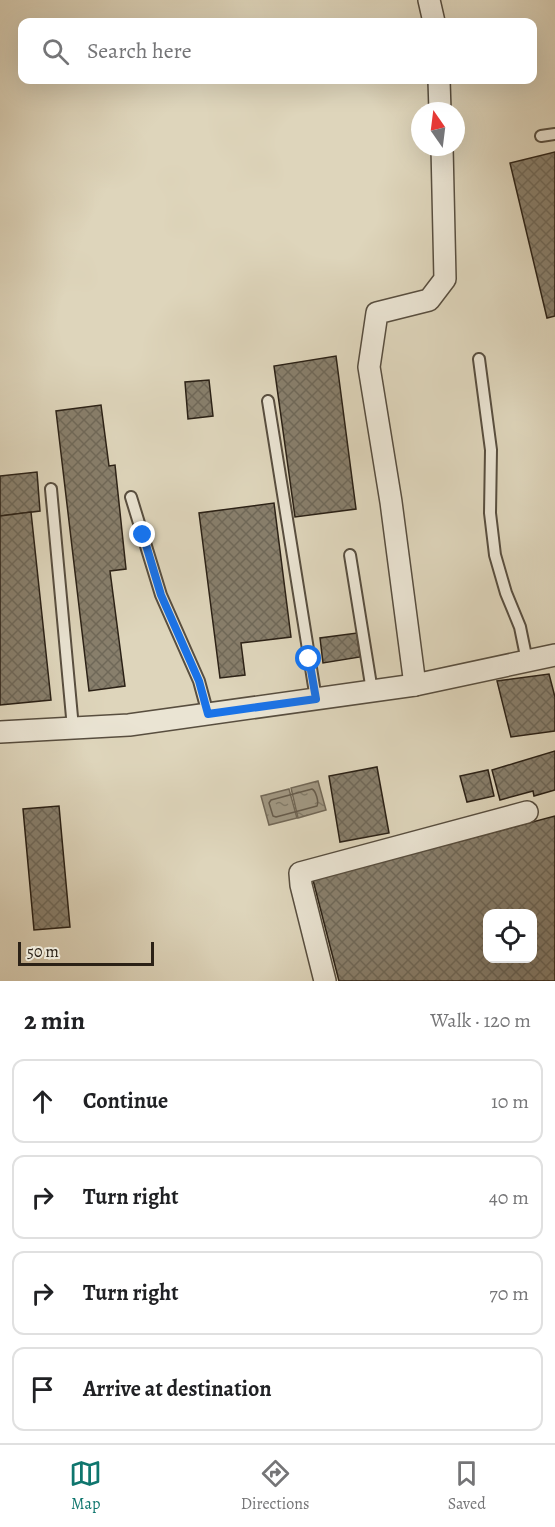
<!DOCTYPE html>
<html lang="en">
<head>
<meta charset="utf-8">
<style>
	body { margin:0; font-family:Alegreya,serif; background:#f6f6f6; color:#202124 }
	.controls { position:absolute; right:18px; bottom:18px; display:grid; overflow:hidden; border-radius:12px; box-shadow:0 6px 24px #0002 }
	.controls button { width:54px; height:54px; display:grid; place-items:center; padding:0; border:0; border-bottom:2px solid #e0e0e0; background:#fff; color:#202124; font:30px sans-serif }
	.compass { position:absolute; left:411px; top:102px; width:54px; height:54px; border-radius:50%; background:#fff; box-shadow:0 6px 24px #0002; rotate:346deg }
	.scale { position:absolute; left:18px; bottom:15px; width:136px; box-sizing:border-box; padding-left:6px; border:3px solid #2b2116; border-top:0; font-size:16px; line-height:21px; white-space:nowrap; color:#2b2116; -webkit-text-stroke:4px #eae4d3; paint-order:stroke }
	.stop { position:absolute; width:18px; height:18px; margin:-14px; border:4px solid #1a73e8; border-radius:50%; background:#fff }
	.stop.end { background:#1a73e8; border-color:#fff; box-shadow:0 2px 6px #0008 }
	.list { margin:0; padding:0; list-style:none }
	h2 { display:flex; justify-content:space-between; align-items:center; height:78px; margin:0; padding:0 24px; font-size:26px }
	h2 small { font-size:20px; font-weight:400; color:#757577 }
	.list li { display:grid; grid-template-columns:39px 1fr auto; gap:18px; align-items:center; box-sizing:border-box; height:84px; margin:0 12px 12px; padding:0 12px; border:2px solid #e0e0e0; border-radius:12px }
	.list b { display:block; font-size:22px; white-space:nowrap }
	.list em { font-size:20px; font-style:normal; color:#757577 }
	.icon { flex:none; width:33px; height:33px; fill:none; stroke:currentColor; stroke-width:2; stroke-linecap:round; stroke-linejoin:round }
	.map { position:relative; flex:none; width:555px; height:981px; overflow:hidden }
	.search { position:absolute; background:#fff; box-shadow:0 6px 24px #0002; left:18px; right:18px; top:18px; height:66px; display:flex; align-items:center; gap:15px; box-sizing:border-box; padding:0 21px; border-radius:12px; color:#757577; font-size:22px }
	.sheet { height:462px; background:#fff }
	nav { display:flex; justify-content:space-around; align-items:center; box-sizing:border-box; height:84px; border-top:2px solid #e0e0e0; background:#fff; font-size:16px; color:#757577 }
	nav a { display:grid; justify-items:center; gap:3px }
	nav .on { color:#0f766e }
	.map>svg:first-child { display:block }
	.water { fill:url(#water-ripples); stroke:#726857; stroke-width:1.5 }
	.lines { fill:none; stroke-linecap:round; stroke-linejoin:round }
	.shore { stroke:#665c4c; stroke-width:1.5 }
	.building { fill:url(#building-cross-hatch); stroke:#2b2116; stroke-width:1.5; fill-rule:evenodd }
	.lane-casing { stroke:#584e3f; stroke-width:14 }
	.street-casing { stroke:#584e3f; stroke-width:24 }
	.lane { stroke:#eae4d3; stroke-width:10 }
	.street { stroke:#eae4d3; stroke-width:21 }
	.route { stroke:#1a73e8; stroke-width:8 }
</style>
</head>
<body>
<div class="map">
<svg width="555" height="981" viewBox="0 0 555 981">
	<defs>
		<pattern id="water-ripples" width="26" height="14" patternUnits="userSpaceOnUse" patternTransform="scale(1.5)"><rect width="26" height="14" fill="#a19883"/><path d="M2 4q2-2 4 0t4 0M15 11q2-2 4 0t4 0" fill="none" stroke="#837c6a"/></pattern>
		<pattern id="building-cross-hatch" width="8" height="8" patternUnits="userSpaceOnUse" patternTransform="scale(1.5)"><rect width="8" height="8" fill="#887f6c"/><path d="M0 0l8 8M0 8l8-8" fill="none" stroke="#6f6858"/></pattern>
	</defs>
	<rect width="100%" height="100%" fill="#ded5bb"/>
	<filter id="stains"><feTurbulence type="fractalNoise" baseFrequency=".00333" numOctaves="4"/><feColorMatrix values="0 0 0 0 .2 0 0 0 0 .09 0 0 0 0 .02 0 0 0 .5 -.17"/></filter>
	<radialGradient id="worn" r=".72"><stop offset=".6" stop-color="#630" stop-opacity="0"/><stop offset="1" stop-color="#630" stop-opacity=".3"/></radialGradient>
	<g class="water">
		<path d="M 318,781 L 326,810 L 298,818 L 291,788 Z"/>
		<path d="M 289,789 L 297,818 L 269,825 L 261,796 Z"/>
	</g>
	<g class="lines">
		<path class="shore" d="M 312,789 C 316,791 319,802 317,806 L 276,817 L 273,816 L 269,803 L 271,800 Z"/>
	</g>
	<g class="building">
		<path d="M 555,152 L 555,316 L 547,318 L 510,163 Z"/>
		<path d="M 336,356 L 356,509 L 295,517 L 274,366 Z"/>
		<path d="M 209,380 L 213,416 L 188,419 L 185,382 Z"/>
		<path d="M 101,405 L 109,466 L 115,465 L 126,569 L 110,571 L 125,686 L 89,691 L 56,411 Z"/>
		<path d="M 37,472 L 40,511 L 0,516 L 0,476 Z"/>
		<path d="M 274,503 L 291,637 L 241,643 L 245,675 L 220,678 L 199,513 Z"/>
		<path d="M 31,512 L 51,700 L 0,705 L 0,516 Z"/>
		<path d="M 357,633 L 360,657 L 323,663 L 320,638 Z"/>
		<path d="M 549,674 L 555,697 L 555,731 L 511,737 L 497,681 Z"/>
		<path d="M 555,751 L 555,790 L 534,796 L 533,791 L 500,800 L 492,770 Z"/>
		<path d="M 377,767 L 389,833 L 340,842 L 329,776 Z"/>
		<path d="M 488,770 L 494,796 L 467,802 L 460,776 Z"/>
		<path d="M 59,806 L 70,927 L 34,930 L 23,809 Z"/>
		<path d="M 555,816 L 555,981 L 339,981 L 313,880 ZM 488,914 L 532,914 L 532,958 L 488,958 Z"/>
	</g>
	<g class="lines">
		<g class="lane-casing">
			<g id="lane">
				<path d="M 541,136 L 555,134"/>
				<path d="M 479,359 L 491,450 L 490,513 L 495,555 L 506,593 L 520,627 L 527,661"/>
				<path d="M 268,401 L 316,699"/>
				<path d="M 51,489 L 73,728"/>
				<path d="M 131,497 L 161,595 L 199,681 L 208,714"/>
				<path d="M 350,555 L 372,691"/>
			</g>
		</g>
		<g class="street-casing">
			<g id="street">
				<path d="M 429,0 L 434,22"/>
				<path d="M 439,80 L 440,111"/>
				<path d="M 415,685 L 391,502 L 369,367 L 377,313 L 429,300 L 445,279 L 442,147"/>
				<path d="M 0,732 L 129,725 L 415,685 L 555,655"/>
				<path d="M 325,981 L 301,885 L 300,873 L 527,812"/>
			</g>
		</g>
		<use href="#lane" class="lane"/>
		<use href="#street" class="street"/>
	</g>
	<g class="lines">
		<path class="route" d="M 143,535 L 161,595 L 199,681 L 208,714 L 316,699 L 309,659"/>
	</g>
	<rect width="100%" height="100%" filter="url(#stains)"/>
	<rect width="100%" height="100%" fill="url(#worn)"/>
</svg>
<div class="controls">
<button><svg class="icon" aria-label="locate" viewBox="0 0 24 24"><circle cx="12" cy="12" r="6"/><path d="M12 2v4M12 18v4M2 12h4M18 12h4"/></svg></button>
</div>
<svg class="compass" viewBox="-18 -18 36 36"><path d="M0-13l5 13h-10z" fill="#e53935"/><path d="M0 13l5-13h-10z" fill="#757577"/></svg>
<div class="scale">50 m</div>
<div class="stop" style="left:309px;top:659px"></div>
<div class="stop end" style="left:143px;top:535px"></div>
<div class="search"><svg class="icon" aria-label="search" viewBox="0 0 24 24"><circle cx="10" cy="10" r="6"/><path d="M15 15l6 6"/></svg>Search here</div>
</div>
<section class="sheet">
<h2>2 min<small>Walk · 120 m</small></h2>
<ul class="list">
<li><svg class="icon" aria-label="ahead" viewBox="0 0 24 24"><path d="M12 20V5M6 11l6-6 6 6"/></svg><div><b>Continue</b></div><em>10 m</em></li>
<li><svg class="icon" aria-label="right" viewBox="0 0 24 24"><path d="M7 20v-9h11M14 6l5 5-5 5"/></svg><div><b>Turn right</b></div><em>40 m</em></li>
<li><svg class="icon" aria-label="right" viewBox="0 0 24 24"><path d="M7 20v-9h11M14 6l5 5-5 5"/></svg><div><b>Turn right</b></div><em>70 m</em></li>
<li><svg class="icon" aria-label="arrive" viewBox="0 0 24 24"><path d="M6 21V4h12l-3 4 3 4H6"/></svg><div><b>Arrive at destination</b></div></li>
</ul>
</section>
<nav>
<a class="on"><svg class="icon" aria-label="map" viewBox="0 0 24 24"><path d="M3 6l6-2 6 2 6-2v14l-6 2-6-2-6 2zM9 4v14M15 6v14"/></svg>Map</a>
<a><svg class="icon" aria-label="directions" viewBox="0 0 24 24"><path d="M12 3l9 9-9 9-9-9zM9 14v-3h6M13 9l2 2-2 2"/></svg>Directions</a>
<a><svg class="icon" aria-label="saved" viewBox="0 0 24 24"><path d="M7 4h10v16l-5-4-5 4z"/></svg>Saved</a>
</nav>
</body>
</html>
